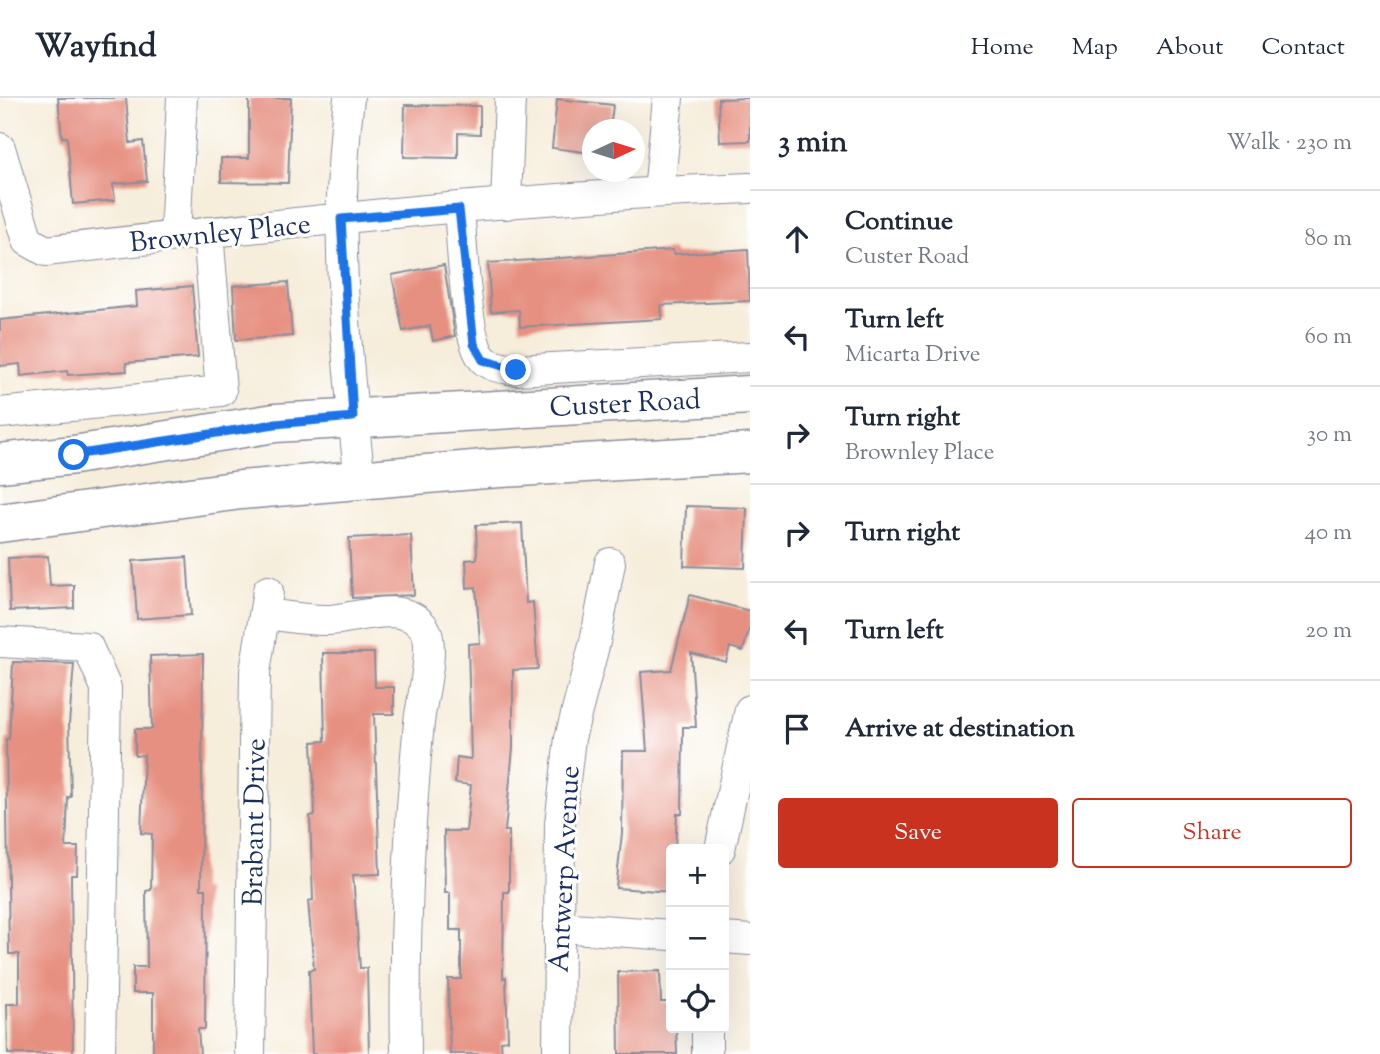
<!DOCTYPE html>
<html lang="en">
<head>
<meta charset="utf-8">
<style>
	body { margin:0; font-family:"Sorts Mill Goudy",serif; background:#f6f6f7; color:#1f2937 }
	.controls { position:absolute; right:21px; bottom:21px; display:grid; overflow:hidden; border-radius:7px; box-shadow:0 7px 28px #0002 }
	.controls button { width:63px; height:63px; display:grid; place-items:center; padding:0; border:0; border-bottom:2px solid #e0e1e3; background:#fff; color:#1f2937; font:35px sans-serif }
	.compass { position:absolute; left:582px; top:21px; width:63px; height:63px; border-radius:50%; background:#fff; box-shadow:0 7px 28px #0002; rotate:86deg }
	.stop { position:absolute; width:21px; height:21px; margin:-16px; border:5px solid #1a73e8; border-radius:50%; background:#fff }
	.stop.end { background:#1a73e8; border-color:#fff; box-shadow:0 2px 7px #0008 }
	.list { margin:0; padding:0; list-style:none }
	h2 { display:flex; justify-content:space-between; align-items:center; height:91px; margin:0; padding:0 28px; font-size:30px }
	h2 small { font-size:23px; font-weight:400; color:#747a83 }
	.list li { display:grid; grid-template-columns:46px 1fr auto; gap:21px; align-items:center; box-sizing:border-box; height:98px; padding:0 28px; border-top:2px solid #e0e1e3 }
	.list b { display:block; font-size:26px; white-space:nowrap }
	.list p { margin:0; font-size:23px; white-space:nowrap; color:#747a83 }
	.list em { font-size:23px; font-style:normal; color:#747a83 }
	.actions { display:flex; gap:14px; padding:21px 28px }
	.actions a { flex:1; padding:16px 0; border:2px solid #c8321e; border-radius:7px; text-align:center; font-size:24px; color:#c8321e }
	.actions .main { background:#c8321e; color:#fff }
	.icon { flex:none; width:38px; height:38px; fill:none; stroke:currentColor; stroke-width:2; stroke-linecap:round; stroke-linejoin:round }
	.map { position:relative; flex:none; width:750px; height:956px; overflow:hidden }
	header { display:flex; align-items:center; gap:42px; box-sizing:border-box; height:98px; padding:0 35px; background:#fff; border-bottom:2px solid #e0e1e3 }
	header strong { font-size:33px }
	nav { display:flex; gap:38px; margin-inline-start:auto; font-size:24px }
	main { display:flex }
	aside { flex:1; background:#fff }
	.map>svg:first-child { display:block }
	.building { fill:#e69081 }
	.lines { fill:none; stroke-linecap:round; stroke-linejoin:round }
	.minor-casing { stroke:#888e9c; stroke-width:32 }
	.major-casing { stroke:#888e9c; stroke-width:41 }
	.minor { stroke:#fff; stroke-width:30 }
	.major { stroke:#fff; stroke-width:38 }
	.route { stroke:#1a73e8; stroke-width:9 }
	.labels { text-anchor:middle; stroke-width:6; stroke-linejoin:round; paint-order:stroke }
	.street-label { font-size:28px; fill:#1b2f5e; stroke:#fff }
</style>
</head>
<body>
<header>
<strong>Wayfind</strong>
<nav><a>Home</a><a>Map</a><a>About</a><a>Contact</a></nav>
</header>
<main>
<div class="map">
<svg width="750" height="956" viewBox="0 0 750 956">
	<rect width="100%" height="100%" fill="#fff"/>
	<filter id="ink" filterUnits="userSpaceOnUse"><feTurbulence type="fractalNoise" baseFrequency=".0143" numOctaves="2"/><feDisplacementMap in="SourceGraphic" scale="14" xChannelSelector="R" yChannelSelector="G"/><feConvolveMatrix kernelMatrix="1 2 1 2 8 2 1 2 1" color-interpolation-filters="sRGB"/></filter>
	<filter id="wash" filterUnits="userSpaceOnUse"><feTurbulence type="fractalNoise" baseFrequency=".00686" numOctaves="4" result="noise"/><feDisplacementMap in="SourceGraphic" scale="28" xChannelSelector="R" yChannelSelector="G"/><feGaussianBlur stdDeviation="1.57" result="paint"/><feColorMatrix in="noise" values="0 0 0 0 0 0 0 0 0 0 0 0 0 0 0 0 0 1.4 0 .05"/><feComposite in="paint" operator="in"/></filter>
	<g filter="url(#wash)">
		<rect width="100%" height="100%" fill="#f6edda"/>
		<g id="blocks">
			<g class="building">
				<path d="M 58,0 L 126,0 L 130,45 L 143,43 L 147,83 L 113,86 L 115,102 L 73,106 L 67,39 L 62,39 Z"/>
				<path d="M 249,0 L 291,0 L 288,85 L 221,84 L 221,60 L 249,60 Z"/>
				<path d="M 750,0 L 750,43 L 720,44 L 718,1 Z"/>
				<path d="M 557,1 L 613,7 L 610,32 L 592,32 L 592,55 L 552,50 Z"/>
				<path d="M 405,7 L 480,8 L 480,36 L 458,35 L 458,60 L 404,59 Z"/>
				<path d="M 748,151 L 750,203 L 661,207 L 662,221 L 520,229 L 519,212 L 491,214 L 488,165 L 673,152 L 674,156 Z"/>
				<path d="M 444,167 L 455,238 L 433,243 L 430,228 L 403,233 L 392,177 Z"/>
				<path d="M 288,184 L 292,238 L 236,242 L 233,188 Z"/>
				<path d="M 192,188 L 198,259 L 126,265 L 127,273 L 68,277 L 67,273 L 21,278 L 20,266 L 0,268 L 0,222 L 137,208 L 136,193 Z"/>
				<path d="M 686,408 L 747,410 L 745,470 L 684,468 Z"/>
				<path d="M 522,425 L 526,505 L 533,504 L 538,571 L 513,572 L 513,650 L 505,733 L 509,733 L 509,794 L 504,794 L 503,880 L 506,879 L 508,942 L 501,943 L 502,956 L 450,956 L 448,881 L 461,881 L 461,832 L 450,832 L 450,795 L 445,795 L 444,733 L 466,733 L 471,687 L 455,685 L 457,659 L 471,661 L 468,546 L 480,545 L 476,489 L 467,490 L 466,462 L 477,461 L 476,427 Z"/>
				<path d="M 411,437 L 414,497 L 352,500 L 349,440 Z"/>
				<path d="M 48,458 L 50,488 L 74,487 L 74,510 L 10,513 L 8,460 Z"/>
				<path d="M 187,459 L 191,517 L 137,521 L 133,463 Z"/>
				<path d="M 690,497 L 750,513 L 750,528 L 743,553 L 730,549 L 726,564 L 691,555 L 696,629 L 683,629 L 682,716 L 677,716 L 675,751 L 671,751 L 671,794 L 616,790 L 622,735 L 623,653 L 647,653 L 641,574 L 671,572 Z"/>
				<path d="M 323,555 L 374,555 L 375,589 L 394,589 L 394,616 L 374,616 L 380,776 L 353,777 L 360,870 L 367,870 L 369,956 L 312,956 L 309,872 L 314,871 L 308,803 L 313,802 L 310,718 L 315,717 L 312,644 L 325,643 Z"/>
				<path d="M 203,556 L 201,791 L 206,791 L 205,931 L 198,931 L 200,956 L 153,956 L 153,895 L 133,895 L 133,869 L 147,869 L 146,793 L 151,792 L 152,736 L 141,735 L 144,657 L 135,658 L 135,631 L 152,631 L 150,558 Z"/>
				<path d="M 13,564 L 74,566 L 69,626 L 71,699 L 68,699 L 66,749 L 78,749 L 77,777 L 71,777 L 73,956 L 8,956 L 7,906 L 19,906 L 19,856 L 9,856 L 6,641 L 9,641 Z"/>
				<path d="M 660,873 L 661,904 L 671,904 L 671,930 L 676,930 L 677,956 L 619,956 L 618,874 Z"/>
			</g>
		</g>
	</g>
	<g filter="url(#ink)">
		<use href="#blocks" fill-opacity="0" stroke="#888e9c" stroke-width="2"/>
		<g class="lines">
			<g class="minor-casing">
				<g id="minor">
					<path d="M 349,0 C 333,127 346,257 360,383"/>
					<path d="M 0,50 L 28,143 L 46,153 C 279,126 515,99 750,90"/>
					<path d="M 659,94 L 668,0"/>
					<path d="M 506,106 L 510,0"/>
					<path d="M 459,111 C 462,140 465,247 485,263 C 494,270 506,270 516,272 L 750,259"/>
					<path d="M 175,138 L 182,0"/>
					<path d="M 0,315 L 221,293 L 208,134"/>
					<path d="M 265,516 C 285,518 308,523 329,522 C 356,521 405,500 425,531 C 436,549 421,603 419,625 C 408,736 404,845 406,956"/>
					<path d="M 0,544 L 88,549 L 106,590 L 100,956"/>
					<path d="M 720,751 L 750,612"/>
					<path d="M 558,829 L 671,837"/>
					<path d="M 724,840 L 750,842"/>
					<path d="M 707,930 L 707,956"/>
					<path d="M 250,956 L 255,574 L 268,493"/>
					<path d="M 558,956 L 560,726 L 570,640 L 595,544 L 610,465"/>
				</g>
			</g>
			<g class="major-casing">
				<g id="major">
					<path d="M 0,365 L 74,357 L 275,325 L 750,297"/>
					<path d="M 0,425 L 241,392 L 485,371 L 750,355"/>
				</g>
			</g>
			<use href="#minor" class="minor"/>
			<use href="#major" class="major"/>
		</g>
	</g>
	<g class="lines" filter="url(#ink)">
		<path class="route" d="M 74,357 L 275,326 L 353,319 L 341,121 L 459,111 L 474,246 L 483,262 L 516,272"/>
	</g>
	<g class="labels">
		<g class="street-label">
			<text transform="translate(220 134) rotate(-6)" y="10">Brownley Place</text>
			<text transform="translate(625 304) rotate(-3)" y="10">Custer Road</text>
			<text transform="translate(253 724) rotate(-89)" y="10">Brabant Drive</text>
			<text transform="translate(563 771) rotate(-87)" y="10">Antwerp Avenue</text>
		</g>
	</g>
</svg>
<div class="controls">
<button>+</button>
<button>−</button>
<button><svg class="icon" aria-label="locate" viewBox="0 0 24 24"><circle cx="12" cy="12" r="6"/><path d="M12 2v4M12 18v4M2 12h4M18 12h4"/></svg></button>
</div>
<svg class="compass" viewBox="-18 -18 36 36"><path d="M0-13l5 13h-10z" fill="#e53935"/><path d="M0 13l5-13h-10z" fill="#747a83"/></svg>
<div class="stop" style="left:74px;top:357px"></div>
<div class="stop end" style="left:516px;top:272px"></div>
</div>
<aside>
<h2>3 min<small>Walk · 230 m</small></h2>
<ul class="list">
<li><svg class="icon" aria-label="ahead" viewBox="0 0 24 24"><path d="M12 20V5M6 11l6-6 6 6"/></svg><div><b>Continue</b><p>Custer Road</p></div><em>80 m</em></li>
<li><svg class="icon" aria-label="left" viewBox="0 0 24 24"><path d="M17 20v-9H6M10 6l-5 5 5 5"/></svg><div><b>Turn left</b><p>Micarta Drive</p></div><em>60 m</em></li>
<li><svg class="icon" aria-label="right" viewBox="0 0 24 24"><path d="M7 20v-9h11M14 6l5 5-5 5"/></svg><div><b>Turn right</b><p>Brownley Place</p></div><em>30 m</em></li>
<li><svg class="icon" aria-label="right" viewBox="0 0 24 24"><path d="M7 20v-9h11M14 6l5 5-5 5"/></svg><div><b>Turn right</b></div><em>40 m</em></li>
<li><svg class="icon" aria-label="left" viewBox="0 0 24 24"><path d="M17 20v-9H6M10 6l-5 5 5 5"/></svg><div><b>Turn left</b></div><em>20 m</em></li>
<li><svg class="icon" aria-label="arrive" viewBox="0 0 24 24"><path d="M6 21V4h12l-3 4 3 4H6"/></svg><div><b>Arrive at destination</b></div></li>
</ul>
<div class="actions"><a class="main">Save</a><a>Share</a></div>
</aside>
</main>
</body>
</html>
